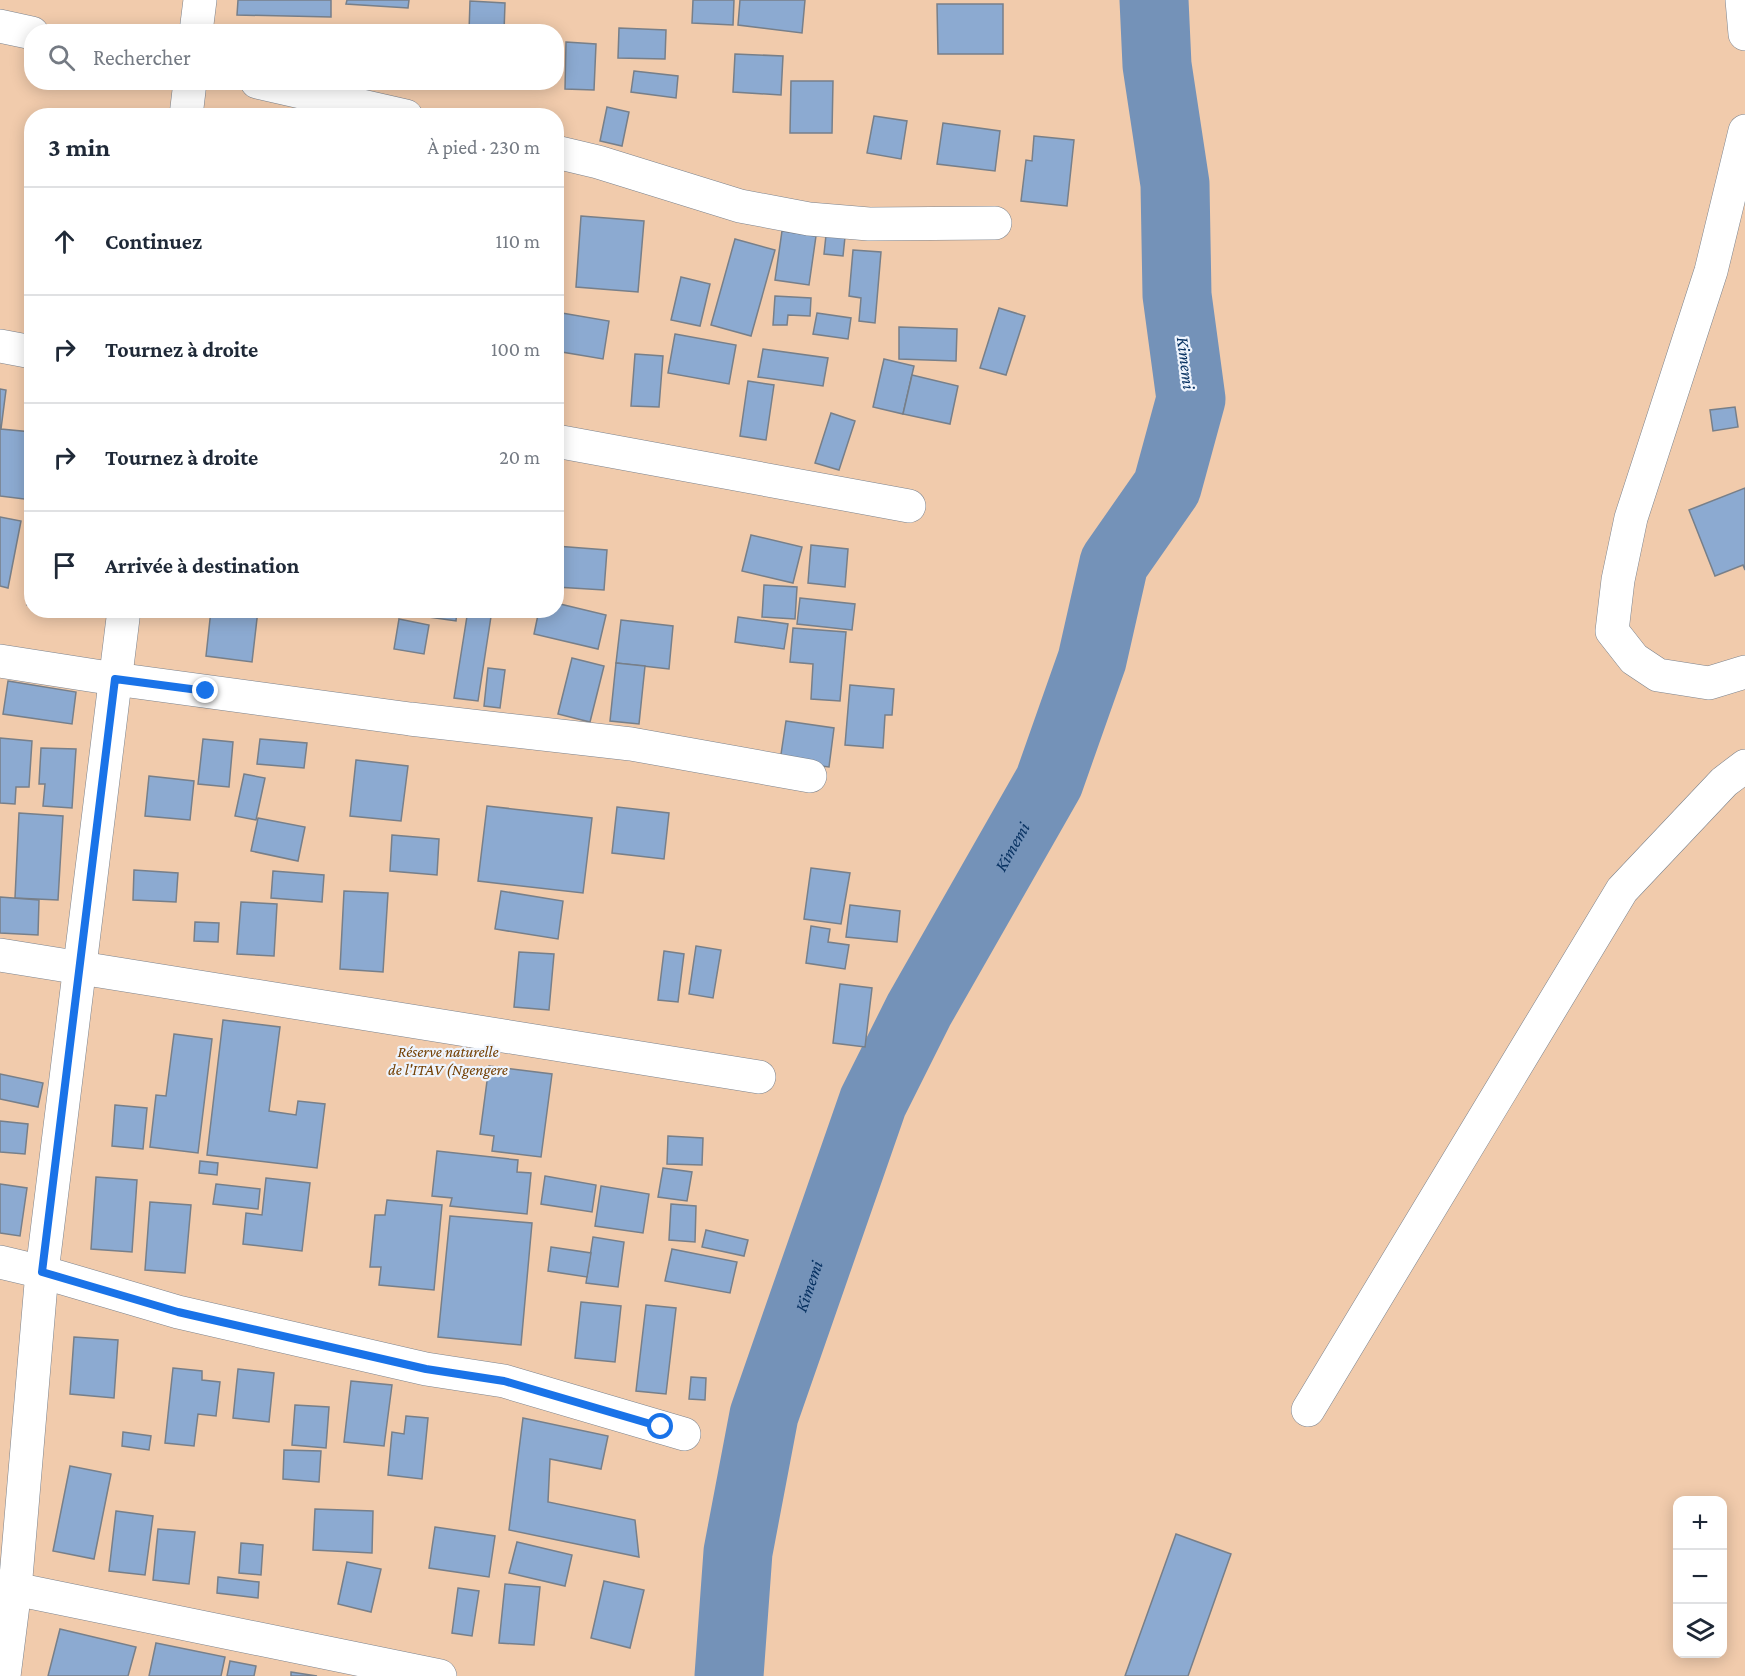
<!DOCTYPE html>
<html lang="fr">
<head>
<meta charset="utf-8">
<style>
	body { margin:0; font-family:"Crimson Pro",serif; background:#f6f6f7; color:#1f2937 }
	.controls { position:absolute; right:18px; bottom:18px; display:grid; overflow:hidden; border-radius:12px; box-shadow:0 3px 15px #0003 }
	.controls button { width:54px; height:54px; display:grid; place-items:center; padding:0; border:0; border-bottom:2px solid #e0e1e3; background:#fff; color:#1f2937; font:30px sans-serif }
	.stop { position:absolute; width:18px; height:18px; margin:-14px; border:4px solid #1a73e8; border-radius:50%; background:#fff }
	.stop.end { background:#1a73e8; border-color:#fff; box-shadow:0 2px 6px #0008 }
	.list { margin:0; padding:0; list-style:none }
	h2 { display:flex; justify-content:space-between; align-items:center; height:78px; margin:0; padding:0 24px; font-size:26px }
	h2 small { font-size:20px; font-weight:400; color:#747a83 }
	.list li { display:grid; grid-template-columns:39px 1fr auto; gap:18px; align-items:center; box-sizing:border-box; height:108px; padding:0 24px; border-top:2px solid #e0e1e3 }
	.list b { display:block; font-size:22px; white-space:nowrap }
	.list em { font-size:20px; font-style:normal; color:#747a83 }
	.icon { flex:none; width:33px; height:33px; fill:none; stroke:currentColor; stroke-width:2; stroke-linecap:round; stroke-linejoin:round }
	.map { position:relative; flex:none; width:1745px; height:1676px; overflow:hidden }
	.search { position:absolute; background:#fff; box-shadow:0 3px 15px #0003; left:24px; top:24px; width:540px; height:66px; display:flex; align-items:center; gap:15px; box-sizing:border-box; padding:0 21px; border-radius:24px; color:#747a83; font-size:22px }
	.panel { position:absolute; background:#fff; box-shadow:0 3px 15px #0003; left:24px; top:108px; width:540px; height:510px; border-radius:24px }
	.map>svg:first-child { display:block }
	.green { fill:#f1cbac; fill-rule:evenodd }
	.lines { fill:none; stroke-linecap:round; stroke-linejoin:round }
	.river { stroke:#7492b8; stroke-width:69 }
	.building { fill:#8caad1; stroke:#777f89; stroke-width:1.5 }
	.minor-casing { stroke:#7c838d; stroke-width:34 }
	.minor { stroke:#fff; stroke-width:33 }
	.route { stroke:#1a73e8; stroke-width:8 }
	.labels { text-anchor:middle; stroke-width:4.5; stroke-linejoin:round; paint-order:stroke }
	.park-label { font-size:16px; font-style:italic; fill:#734004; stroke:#eef4fd }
	.water-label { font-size:18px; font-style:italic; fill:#083262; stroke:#eef4fd }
</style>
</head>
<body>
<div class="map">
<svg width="1745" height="1676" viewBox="0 0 1745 1676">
	<rect width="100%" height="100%" fill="#dfe7f2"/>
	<path class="green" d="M 0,0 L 1745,0 L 1745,1676 L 0,1676 ZM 32,32 L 556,32 L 556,82 L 32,82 ZM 32,116 L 556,116 L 556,610 L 32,610 ZM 1678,1500 L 1722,1500 L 1722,1654 L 1678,1654 Z"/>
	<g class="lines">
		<path class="river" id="s1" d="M 729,1676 L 738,1552 L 764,1415 L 873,1102 L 919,1010 L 1049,782 L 1092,660 L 1114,563 L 1167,487 L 1191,399 L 1177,295 L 1175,184 L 1157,65 L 1154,0"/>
	</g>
	<g class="building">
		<path d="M 238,0 L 331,0 L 331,17 L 237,15 Z"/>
		<path d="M 347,0 L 409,0 L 408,8 L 346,4 Z"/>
		<path d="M 693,0 L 734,0 L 733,25 L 692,23 Z"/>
		<path d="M 740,0 L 805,0 L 802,33 L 738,25 Z"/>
		<path d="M 470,1 L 505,3 L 504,32 L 469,32 Z"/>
		<path d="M 937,4 L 1003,4 L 1003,54 L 938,54 Z"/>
		<path d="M 619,28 L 666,30 L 665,59 L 618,58 Z"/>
		<path d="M 566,42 L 596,44 L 594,90 L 565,89 Z"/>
		<path d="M 735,54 L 783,56 L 781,95 L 733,92 Z"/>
		<path d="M 634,71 L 678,76 L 676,98 L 631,92 Z"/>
		<path d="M 791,81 L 833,81 L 832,133 L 790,133 Z"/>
		<path d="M 607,107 L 629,112 L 622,146 L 600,141 Z"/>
		<path d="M 874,116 L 907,121 L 901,159 L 867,153 Z"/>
		<path d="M 943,123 L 1000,131 L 995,171 L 937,164 Z"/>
		<path d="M 1034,136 L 1074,140 L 1067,206 L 1021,201 L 1026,160 L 1032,161 Z"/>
		<path d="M 581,216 L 644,221 L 638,292 L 576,287 Z"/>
		<path d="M 782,231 L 816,236 L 809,285 L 775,280 Z"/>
		<path d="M 826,235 L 845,237 L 843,256 L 824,254 Z"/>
		<path d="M 735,239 L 775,250 L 751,336 L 711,325 Z"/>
		<path d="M 853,250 L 881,252 L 875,323 L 859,321 L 861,298 L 849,296 Z"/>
		<path d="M 681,277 L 710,284 L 700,326 L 671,320 Z"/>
		<path d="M 775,296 L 811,298 L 810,316 L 788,315 L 787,325 L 773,325 Z"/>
		<path d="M 999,308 L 1025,316 L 1006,375 L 980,368 Z"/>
		<path d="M 556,312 L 609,321 L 603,359 L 556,351 Z"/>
		<path d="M 817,313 L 851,318 L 848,339 L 813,334 Z"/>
		<path d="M 899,327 L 957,329 L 956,361 L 899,359 Z"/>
		<path d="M 675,334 L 736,345 L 729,384 L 668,373 Z"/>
		<path d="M 763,349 L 828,358 L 823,386 L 758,377 Z"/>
		<path d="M 635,354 L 663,356 L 659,407 L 631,406 Z"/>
		<path d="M 884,359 L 914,366 L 903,414 L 873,407 Z"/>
		<path d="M 912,375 L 958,386 L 950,424 L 903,414 Z"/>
		<path d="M 748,381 L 774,385 L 766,440 L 740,436 Z"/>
		<path d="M 0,389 L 6,390 L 1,429 L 32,432 L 32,500 L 0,496 Z"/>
		<path d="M 1735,407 L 1738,427 L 1713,431 L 1710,410 Z"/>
		<path d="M 831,413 L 855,421 L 839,470 L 815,463 Z"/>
		<path d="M 1745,488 L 1745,570 L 1743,565 L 1715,576 L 1689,510 Z"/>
		<path d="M 0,517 L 21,521 L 8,588 L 0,586 Z"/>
		<path d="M 751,535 L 802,547 L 793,583 L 742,571 Z"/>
		<path d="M 811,545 L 848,549 L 845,587 L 808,583 Z"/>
		<path d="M 556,546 L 607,550 L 604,590 L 556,587 Z"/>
		<path d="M 32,579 L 32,606 L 27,605 Z"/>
		<path d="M 764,585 L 797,587 L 795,619 L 762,617 Z"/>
		<path d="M 800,598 L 855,604 L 852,630 L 797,624 Z"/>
		<path d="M 556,603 L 606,615 L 598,649 L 534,634 L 539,610 L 556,610 Z"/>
		<path d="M 211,610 L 258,610 L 252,662 L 206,656 Z"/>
		<path d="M 416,610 L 457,610 L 456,621 L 415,615 Z"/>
		<path d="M 468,610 L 492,610 L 478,701 L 454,698 Z"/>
		<path d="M 738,617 L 788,624 L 784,649 L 735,642 Z"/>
		<path d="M 399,619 L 429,625 L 424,654 L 394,649 Z"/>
		<path d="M 621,620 L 673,626 L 669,669 L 616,663 Z"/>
		<path d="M 793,628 L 846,632 L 840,701 L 811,699 L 813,664 L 790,662 Z"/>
		<path d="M 572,658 L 604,666 L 590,722 L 558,714 Z"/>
		<path d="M 616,663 L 645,666 L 639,724 L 610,721 Z"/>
		<path d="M 488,668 L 505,670 L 500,708 L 484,706 Z"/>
		<path d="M 8,681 L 76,692 L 72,724 L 3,714 Z"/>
		<path d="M 850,685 L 894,689 L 892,715 L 885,715 L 883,748 L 845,745 Z"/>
		<path d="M 786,721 L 834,728 L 829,767 L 780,761 Z"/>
		<path d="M 0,738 L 32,741 L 29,787 L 16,787 L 15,804 L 0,803 Z"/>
		<path d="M 203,739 L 233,742 L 229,787 L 198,784 Z"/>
		<path d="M 260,739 L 307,743 L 304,768 L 257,764 Z"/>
		<path d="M 41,748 L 76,749 L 72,808 L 43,806 L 45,784 L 39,784 Z"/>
		<path d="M 356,760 L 408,766 L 401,821 L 350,816 Z"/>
		<path d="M 244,774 L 265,778 L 256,820 L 235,816 Z"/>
		<path d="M 149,776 L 194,781 L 190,820 L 145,816 Z"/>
		<path d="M 487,806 L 592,818 L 583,893 L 478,881 Z"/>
		<path d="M 617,807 L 669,813 L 664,859 L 612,853 Z"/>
		<path d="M 19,813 L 63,816 L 58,900 L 15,898 Z"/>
		<path d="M 258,818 L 305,827 L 298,861 L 251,851 Z"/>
		<path d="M 392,835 L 439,839 L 437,875 L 390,871 Z"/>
		<path d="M 811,868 L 850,873 L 841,924 L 804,919 Z"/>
		<path d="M 134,870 L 178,873 L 176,902 L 133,900 Z"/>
		<path d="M 273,871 L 324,875 L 322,902 L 271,898 Z"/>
		<path d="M 344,891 L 388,893 L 383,972 L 340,969 Z"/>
		<path d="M 501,891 L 563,901 L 558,939 L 495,929 Z"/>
		<path d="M 0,897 L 39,900 L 38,935 L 0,933 Z"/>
		<path d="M 241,902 L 277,904 L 274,956 L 237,954 Z"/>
		<path d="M 850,905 L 900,911 L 897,942 L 846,937 Z"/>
		<path d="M 195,922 L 219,923 L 218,942 L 194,941 Z"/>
		<path d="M 811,926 L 830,929 L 828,942 L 849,945 L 845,969 L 806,963 Z"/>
		<path d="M 696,946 L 721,950 L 713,998 L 689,994 Z"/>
		<path d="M 664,951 L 684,954 L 678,1002 L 658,1000 Z"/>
		<path d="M 519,952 L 554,954 L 549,1010 L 514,1007 Z"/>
		<path d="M 840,984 L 872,988 L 865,1047 L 833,1043 Z"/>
		<path d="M 223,1020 L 280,1027 L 269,1111 L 296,1115 L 298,1101 L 325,1104 L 317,1168 L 207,1155 Z"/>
		<path d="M 174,1034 L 212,1039 L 198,1153 L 150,1147 L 156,1095 L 166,1096 Z"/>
		<path d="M 489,1066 L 552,1074 L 541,1157 L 492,1151 L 494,1136 L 480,1134 Z"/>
		<path d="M 0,1074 L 43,1083 L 38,1107 L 0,1099 Z"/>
		<path d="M 115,1105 L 147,1108 L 143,1149 L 112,1146 Z"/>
		<path d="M 0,1121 L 28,1124 L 25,1154 L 0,1152 Z"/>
		<path d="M 668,1136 L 703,1138 L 702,1165 L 667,1164 Z"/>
		<path d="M 437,1151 L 518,1160 L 517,1172 L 531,1173 L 527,1214 L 450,1206 L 452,1198 L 432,1196 Z"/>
		<path d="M 200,1161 L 218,1163 L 217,1175 L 199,1173 Z"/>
		<path d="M 663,1168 L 692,1172 L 687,1201 L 658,1197 Z"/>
		<path d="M 545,1176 L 596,1185 L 592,1212 L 541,1204 Z"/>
		<path d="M 96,1177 L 137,1180 L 132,1252 L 91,1249 Z"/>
		<path d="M 266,1178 L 310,1183 L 302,1251 L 243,1244 L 246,1213 L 262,1215 Z"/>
		<path d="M 0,1184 L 27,1188 L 20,1236 L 0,1233 Z"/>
		<path d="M 216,1184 L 260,1189 L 258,1209 L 213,1204 Z"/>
		<path d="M 601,1186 L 649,1194 L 643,1233 L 595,1226 Z"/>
		<path d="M 387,1200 L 442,1205 L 434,1290 L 379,1285 L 381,1267 L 370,1267 L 375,1215 L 385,1215 Z"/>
		<path d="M 150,1202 L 191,1205 L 185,1273 L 145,1270 Z"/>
		<path d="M 671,1204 L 696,1206 L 695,1242 L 669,1240 Z"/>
		<path d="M 450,1216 L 532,1223 L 521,1345 L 438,1337 Z"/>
		<path d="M 706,1230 L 748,1240 L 744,1256 L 702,1247 Z"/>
		<path d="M 593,1237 L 624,1242 L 618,1287 L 586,1283 Z"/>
		<path d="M 551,1247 L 591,1253 L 587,1277 L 548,1271 Z"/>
		<path d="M 672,1249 L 737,1262 L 730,1293 L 665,1281 Z"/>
		<path d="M 581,1302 L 621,1306 L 615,1362 L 575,1358 Z"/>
		<path d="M 646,1305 L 676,1308 L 666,1394 L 636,1391 Z"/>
		<path d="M 74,1337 L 118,1340 L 114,1398 L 70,1394 Z"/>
		<path d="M 173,1368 L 202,1371 L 202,1380 L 220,1382 L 216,1416 L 198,1414 L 194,1446 L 165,1443 Z"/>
		<path d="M 238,1369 L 274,1373 L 269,1422 L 233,1418 Z"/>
		<path d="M 691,1377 L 706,1378 L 705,1400 L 689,1399 Z"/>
		<path d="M 351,1381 L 392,1385 L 384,1446 L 344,1442 Z"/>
		<path d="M 295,1405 L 329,1407 L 326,1448 L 292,1445 Z"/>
		<path d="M 406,1416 L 428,1418 L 422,1479 L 388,1475 L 392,1432 L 404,1434 Z"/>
		<path d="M 523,1418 L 608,1436 L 601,1469 L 550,1459 L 548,1502 L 635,1520 L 639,1557 L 509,1530 Z"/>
		<path d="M 123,1432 L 151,1436 L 149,1450 L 122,1446 Z"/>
		<path d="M 284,1450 L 321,1451 L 319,1482 L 283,1479 Z"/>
		<path d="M 70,1466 L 111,1474 L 94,1559 L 53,1551 Z"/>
		<path d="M 315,1509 L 373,1511 L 372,1553 L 313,1550 Z"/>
		<path d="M 116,1511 L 153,1516 L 145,1575 L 109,1571 Z"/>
		<path d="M 435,1527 L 495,1536 L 489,1577 L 429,1568 Z"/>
		<path d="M 158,1529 L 195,1532 L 189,1584 L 153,1580 Z"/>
		<path d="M 1176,1534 L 1231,1554 L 1188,1676 L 1125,1676 Z"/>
		<path d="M 517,1542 L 572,1555 L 565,1586 L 509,1573 Z"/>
		<path d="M 241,1543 L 263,1545 L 261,1575 L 239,1573 Z"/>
		<path d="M 347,1562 L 381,1569 L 371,1612 L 338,1604 Z"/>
		<path d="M 218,1577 L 259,1582 L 258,1598 L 217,1593 Z"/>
		<path d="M 604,1581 L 644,1590 L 630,1648 L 591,1638 Z"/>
		<path d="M 505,1584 L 540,1587 L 534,1645 L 499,1643 Z"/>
		<path d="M 458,1588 L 479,1591 L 472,1636 L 452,1633 Z"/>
		<path d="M 60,1629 L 136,1647 L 128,1676 L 48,1676 Z"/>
		<path d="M 156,1643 L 225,1657 L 221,1676 L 149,1676 Z"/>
		<path d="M 230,1661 L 256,1666 L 254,1676 L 227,1676 Z"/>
		<path d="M 291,1672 L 317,1676 L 291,1676 Z"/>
	</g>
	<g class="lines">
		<g class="minor-casing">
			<g id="minor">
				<path d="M 1742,0 L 1745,34"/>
				<path d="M 0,26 L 32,33"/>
				<path d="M 196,32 L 200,0"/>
				<path d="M 257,82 L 406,116"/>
				<path d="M 186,116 L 190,82"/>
				<path d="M 1745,131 L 1711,271 L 1631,518 L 1618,580 L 1612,631 L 1634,659 L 1658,675 L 1709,683 L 1745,672"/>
				<path d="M 556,152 L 598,162 L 740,206 L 809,219 L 869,224 L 995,223"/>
				<path d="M 0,346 L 32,352"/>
				<path d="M 556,441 L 909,506"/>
				<path d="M 0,661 L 115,679 L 410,719 L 631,744 L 810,776"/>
				<path d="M 0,955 L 759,1077"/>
				<path d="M 0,1262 L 42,1272 L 178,1312 L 426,1369 L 504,1381 L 684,1434"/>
				<path d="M 1308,1410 L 1622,890 L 1724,782 L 1745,766"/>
				<path d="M 0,1586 L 440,1676"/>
				<path d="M 4,1676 L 15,1589 L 42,1272 L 124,610"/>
			</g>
		</g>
		<use href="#minor" class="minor"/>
	</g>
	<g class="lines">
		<path class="route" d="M 206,691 L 115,679 L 42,1272 L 178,1312 L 426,1369 L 504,1381 L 661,1427"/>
	</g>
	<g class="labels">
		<g class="park-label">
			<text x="448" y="1057">Réserve naturelle<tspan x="448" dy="18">de l'ITAV (Ngengere</tspan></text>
		</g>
		<g class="water-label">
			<text transform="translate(1186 363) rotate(83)" y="6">Kimemi</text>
			<text dy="6" stroke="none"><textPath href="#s1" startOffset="886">Kimemi</textPath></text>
			<text dy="6" stroke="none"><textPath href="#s1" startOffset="400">Kimemi</textPath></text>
		</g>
	</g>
</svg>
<div class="controls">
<button>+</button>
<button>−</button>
<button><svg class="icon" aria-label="layers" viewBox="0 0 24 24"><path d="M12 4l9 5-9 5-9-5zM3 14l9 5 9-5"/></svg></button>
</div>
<div class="stop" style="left:661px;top:1427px"></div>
<div class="stop end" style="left:206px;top:691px"></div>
<div class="search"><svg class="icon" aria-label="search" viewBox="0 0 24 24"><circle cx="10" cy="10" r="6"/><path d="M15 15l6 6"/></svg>Rechercher</div>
<section class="panel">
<h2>3 min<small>À pied · 230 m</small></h2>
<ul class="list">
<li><svg class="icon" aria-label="ahead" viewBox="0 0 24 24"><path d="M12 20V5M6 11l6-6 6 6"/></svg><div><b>Continuez</b></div><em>110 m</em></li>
<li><svg class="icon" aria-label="right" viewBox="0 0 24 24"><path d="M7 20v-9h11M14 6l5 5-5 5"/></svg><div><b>Tournez à droite</b></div><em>100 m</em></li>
<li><svg class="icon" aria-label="right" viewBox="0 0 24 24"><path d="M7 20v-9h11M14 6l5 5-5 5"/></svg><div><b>Tournez à droite</b></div><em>20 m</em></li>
<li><svg class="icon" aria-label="arrive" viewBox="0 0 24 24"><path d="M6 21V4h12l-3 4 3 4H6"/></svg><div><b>Arrivée à destination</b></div></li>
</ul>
</section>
</div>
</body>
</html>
